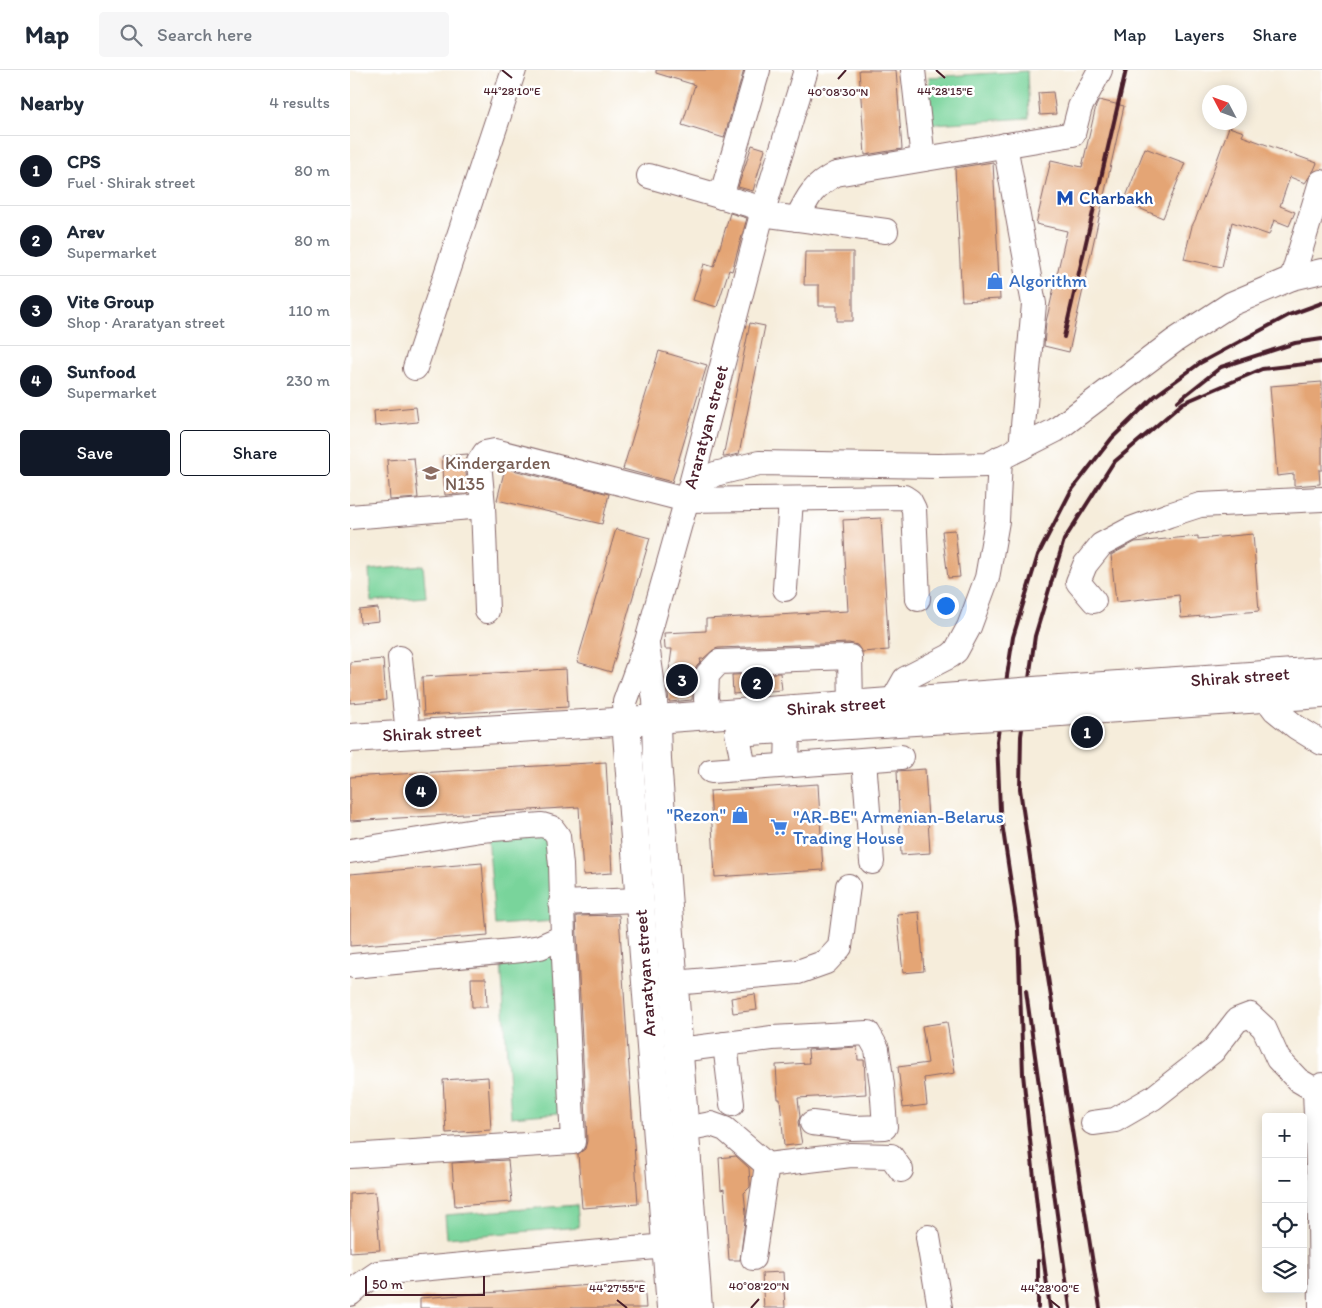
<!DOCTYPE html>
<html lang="en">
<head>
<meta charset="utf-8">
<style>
	body { margin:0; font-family:Itim,sans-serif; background:#f6f6f7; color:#1f2937 }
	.controls { position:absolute; right:15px; bottom:15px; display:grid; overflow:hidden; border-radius:5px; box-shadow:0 2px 12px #0003 }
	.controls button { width:45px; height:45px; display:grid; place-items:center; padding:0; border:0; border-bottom:1px solid #e0e1e3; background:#fff; color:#1f2937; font:25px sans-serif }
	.compass { position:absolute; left:852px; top:15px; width:45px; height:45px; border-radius:50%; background:#fff; box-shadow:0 2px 12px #0003; rotate:311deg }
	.scale { position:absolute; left:15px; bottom:12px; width:120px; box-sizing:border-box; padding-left:5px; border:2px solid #4a1f2b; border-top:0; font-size:14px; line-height:18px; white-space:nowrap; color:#4a1f2b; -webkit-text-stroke:4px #fff; paint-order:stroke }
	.you { position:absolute; left:595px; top:535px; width:18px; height:18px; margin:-12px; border:4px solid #fff; border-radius:50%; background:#1a73e8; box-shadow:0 0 0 8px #1a73e833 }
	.badge { display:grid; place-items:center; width:32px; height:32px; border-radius:50%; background:#111827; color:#fff; font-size:16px; font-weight:700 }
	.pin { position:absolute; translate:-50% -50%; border:2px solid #fff; box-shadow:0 1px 5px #0006 }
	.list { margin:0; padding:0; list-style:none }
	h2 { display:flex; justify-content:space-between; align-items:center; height:65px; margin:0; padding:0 20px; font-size:21px }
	h2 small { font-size:16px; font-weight:400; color:#747a83 }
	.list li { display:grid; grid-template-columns:32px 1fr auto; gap:15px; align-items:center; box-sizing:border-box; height:70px; padding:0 20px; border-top:1px solid #e0e1e3 }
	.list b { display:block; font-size:19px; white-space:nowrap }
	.list p { margin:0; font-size:16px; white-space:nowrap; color:#747a83 }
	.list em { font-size:16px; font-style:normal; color:#747a83 }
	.actions { display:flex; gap:10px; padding:15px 20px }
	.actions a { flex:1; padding:11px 0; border:1px solid #111827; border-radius:5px; text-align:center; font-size:18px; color:#111827 }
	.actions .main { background:#111827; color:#fff }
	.icon { flex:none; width:28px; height:28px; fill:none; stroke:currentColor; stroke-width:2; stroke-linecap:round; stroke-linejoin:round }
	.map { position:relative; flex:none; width:972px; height:1238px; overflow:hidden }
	header { display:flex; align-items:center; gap:30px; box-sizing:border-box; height:70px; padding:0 25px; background:#fff; border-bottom:1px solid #e0e1e3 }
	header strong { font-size:24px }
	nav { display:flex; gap:28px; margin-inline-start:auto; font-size:18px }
	.search { width:350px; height:45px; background:#f6f6f7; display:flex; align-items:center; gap:12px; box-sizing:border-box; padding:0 18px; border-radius:5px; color:#747a83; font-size:19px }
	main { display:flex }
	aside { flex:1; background:#fff }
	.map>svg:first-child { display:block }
	.green { fill:#79d49b; stroke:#627a63 }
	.building { fill:#e4a574 }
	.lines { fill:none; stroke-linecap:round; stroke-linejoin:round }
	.minor-casing { stroke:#866769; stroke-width:26 }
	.major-casing { stroke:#866769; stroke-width:30 }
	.highway-casing { stroke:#866769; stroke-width:30 }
	.minor { stroke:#fff; stroke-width:24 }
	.major { stroke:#fff; stroke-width:28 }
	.highway { stroke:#fff; stroke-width:28 }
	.rail { stroke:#4a1f2b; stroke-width:4 }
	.highway-bridge-casing { stroke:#866769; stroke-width:30; stroke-linecap:butt }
	.highway-bridge { stroke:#fff; stroke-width:28 }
	.ticks { fill:none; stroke:#4a1f2b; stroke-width:2 }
	.labels { text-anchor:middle; stroke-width:5; stroke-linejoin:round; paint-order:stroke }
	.transit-label { font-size:18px; fill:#164399; stroke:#fff; text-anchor:start }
	.shop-label { font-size:18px; fill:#366cbe; stroke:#fff; text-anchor:start }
	.street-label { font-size:18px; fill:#4a1f2b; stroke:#fff }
	.education-label { font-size:18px; fill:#785e54; stroke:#fff; text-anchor:start }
	.ticks-label { font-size:12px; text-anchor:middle; fill:#4a1f2b; stroke:#fff; stroke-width:5; stroke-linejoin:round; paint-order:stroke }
</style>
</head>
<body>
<header>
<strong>Map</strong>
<div class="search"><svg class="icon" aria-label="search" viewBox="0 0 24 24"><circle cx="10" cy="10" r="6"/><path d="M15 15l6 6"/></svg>Search here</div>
<nav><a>Map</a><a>Layers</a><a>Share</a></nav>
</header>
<main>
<aside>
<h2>Nearby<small>4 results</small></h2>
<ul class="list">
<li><span class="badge">1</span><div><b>CPS</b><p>Fuel · Shirak street</p></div><em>80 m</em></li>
<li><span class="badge">2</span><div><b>Arev</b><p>Supermarket</p></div><em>80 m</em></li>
<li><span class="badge">3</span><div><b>Vite Group</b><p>Shop · Araratyan street</p></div><em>110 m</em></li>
<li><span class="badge">4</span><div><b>Sunfood</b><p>Supermarket</p></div><em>230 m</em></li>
</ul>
<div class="actions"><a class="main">Save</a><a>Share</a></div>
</aside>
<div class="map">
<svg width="972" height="1238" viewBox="0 0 972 1238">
	<rect width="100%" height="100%" fill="#fff"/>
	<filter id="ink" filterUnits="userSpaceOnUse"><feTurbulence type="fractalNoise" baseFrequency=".02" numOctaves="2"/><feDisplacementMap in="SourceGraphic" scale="10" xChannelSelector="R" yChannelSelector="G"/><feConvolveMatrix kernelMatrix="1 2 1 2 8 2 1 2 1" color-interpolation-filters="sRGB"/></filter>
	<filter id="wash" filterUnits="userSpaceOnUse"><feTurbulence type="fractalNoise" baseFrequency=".0096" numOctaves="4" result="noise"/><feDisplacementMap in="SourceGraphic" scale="20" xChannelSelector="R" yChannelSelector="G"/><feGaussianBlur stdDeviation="1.12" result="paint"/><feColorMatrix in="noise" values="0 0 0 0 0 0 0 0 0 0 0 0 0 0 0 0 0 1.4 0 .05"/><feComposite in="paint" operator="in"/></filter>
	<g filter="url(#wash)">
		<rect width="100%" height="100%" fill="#f6eddb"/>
		<g class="green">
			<path d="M 677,1 L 679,48 L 582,54 L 579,7 Z"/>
			<path d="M 73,495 L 76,527 L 21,531 L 19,500 Z"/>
			<path d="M 198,760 L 205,851 L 145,855 L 138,765 Z"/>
			<path d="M 209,873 L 221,1042 L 161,1047 L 150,877 Z"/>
			<path d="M 227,1135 L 229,1157 L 97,1168 L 95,1145 Z"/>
		</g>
		<g id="blocks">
			<g class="building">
				<path d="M 306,0 L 394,0 L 374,68 L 332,55 L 345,15 L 306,3 Z"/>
				<path d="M 509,0 L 546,0 L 552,79 L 515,85 Z"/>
				<path d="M 703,22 L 706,44 L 690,45 L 688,23 Z"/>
				<path d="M 749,30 L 774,36 L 719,282 L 694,276 L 696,252 L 717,161 L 686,154 L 701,90 L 732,97 L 746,36 Z"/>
				<path d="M 879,57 L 894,62 L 892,66 L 967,93 L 964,100 L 955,113 L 940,107 L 930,136 L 945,142 L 939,156 L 924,150 L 919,165 L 882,152 L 872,197 L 834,189 L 842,156 L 846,148 Z"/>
				<path d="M 402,75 L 415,79 L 403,121 L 388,117 Z"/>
				<path d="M 795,78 L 835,93 L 813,148 L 774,132 Z"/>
				<path d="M 643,92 L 650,229 L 612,231 L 605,98 Z"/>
				<path d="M 380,143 L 397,148 L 382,201 L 379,200 L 367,237 L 343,230 L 354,194 L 364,197 Z"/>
				<path d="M 455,182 L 503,182 L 503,251 L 487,251 L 487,236 L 469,236 L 469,215 L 454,215 Z"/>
				<path d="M 400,253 L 415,256 L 389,384 L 375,387 L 373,387 Z"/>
				<path d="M 309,281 L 357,295 L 322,412 L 273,399 Z"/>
				<path d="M 972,312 L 972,400 L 969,400 L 970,414 L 944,416 L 944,404 L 927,406 L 920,316 Z"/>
				<path d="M 66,337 L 68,352 L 25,356 L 24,341 Z"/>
				<path d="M 118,384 L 115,393 L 118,423 L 95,425 L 92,386 Z"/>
				<path d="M 64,388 L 68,428 L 40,430 L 37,390 Z"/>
				<path d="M 155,398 L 259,424 L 252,454 L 147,430 Z"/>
				<path d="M 531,448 L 539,580 L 512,582 L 507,575 L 499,573 L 368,578 L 363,580 L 353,589 L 350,589 L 351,592 L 347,596 L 343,604 L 342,630 L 319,632 L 317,615 L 322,579 L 315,579 L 314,563 L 356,561 L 356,549 L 498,541 L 493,450 Z"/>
				<path d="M 266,459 L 300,468 L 261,602 L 227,592 Z"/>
				<path d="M 605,460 L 610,507 L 598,508 L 592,461 Z"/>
				<path d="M 903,464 L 909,541 L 831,548 L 829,525 L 766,532 L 761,485 L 785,472 L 848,466 L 848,469 Z"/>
				<path d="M 28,538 L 29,551 L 10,553 L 9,540 Z"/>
				<path d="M 33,589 L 36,630 L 0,633 L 0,592 Z"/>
				<path d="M 216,599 L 218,637 L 74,645 L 72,607 Z"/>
				<path d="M 430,603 L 432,620 L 383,624 L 382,605 Z"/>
				<path d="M 743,655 L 744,671 L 732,672 L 731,656 Z"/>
				<path d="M 256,692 L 262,803 L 233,805 L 229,737 L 0,751 L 0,707 Z"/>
				<path d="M 575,699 L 580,783 L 551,785 L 547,701 Z"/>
				<path d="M 468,714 L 473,800 L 365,807 L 360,721 Z"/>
				<path d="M 132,793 L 138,865 L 0,876 L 0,804 Z"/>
				<path d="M 569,842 L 574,901 L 553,903 L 547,844 Z"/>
				<path d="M 269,845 L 288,1134 L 232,1138 L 228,1084 L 235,1079 L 237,1071 L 226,846 Z"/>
				<path d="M 121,908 L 136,908 L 137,937 L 122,937 Z"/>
				<path d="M 405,924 L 407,940 L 383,943 L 381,928 Z"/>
				<path d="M 597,952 L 605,1003 L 574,1008 L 577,1035 L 553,1038 L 548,997 L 578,993 L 572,956 Z"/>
				<path d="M 507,977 L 508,990 L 514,990 L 516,1024 L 448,1028 L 450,1047 L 448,1052 L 452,1074 L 434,1076 L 430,1029 L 428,1029 L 426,995 L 459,993 L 458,980 Z"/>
				<path d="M 138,1007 L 141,1060 L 96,1063 L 93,1010 Z"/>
				<path d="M 386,1086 L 399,1098 L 400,1113 L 400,1117 L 394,1123 L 396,1143 L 390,1190 L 379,1190 L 374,1119 L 371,1120 L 369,1088 Z"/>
				<path d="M 158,1090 L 162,1132 L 105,1136 L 102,1093 Z"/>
				<path d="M 25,1122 L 30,1180 L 0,1182 L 0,1124 Z"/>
				<path d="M 433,1202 L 435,1238 L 414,1238 L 412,1203 Z"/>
				<path d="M 294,1211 L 296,1238 L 70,1238 L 70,1228 Z"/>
			</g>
		</g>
	</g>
	<g filter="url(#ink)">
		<use href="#blocks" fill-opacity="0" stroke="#866769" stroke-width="1"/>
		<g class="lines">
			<g class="minor-casing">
				<g id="minor">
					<path d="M 563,0 L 573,89"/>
					<path d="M 655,75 L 684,234 L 671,378"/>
					<path d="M 299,106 L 404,136 L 412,144 L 536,161"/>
					<path d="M 371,127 L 408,0"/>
					<path d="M 447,149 C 458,126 463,116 486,104 L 723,64 L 730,37 L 750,0"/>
					<path d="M 942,208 L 971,112"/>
					<path d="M 65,298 L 164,0"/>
					<path d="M 340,418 L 365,404 L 409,393 L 588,396 L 637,395 L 706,360 L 824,271 L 881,234 L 942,208 L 972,201"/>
					<path d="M 0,447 L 133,436"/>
					<path d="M 435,519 L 441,429"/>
					<path d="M 744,531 L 728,512 L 735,495 L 751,475 L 781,459 L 819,445 L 850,435 L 972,429"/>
					<path d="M 137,541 L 133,436 L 129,392 L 135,383 L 145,381 L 336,430 L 554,427 L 560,431 L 564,439 L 568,529"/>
					<path d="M 297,575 L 305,630 L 306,649"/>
					<path d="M 50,588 L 58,664"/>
					<path d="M 916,628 L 925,640 L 946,657 L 972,673"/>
					<path d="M 542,632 L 555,609 L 600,586 L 606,581 L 619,557 L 637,508 L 647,451 L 650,388"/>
					<path d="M 361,645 L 356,629 L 357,605 L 369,592 L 500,587 L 501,635"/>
					<path d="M 276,651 L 275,632 L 297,571 L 340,418 L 412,144 L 456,0"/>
					<path d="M 387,662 L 394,698"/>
					<path d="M 514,690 L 522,792"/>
					<path d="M 437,695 L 438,659"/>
					<path d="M 361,701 L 551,687"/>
					<path d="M 0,781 L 131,760 L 192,755 L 202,758 L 208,766 L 211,795 L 213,867 L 190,877 L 172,880 L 3,896"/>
					<path d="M 211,833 L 289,830"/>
					<path d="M 324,913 L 448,902 L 476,892 L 490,877 L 498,816"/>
					<path d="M 375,974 L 382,1034"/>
					<path d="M 329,980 L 422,968 L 518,963 L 527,979 L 532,1015 L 535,1057 L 503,1058 L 462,1053"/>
					<path d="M 743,1053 L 765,1050 L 803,1028 L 863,981 L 887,950 L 900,945 L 914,958 L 928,989 L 948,1010 L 965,1020"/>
					<path d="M 335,1059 L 361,1054 L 375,1059 L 417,1095 L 501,1085 L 541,1086 L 551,1100"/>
					<path d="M 0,1086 L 223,1072 L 213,867"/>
					<path d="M 578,1167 L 590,1238"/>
					<path d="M 403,1188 L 417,1095"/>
					<path d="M 0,1224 L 9,1216 L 28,1203 L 316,1176"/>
					<path d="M 971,1238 L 970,1151 L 965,1020 L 972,1015"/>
				</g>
			</g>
			<g class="major-casing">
				<g id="major">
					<path d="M 306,649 L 307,690 L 348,1238"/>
					<path d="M 276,651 L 321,1238"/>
				</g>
			</g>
			<g class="highway-casing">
				<g id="highway">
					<path d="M 710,619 L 972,601"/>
					<path d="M 710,642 L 972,624"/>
					<path d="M 401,661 L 581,650"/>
					<path d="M 0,668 L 250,653 L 581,629"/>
				</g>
			</g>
			<use href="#minor" class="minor"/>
			<use href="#major" class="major"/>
			<use href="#highway" class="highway"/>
			<g class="rail">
				<path d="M 714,267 L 776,0"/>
				<path d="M 828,331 L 871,297 L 945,273 L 972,269"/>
				<path d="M 676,921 L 720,1238"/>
				<path d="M 688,1238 L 688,1191"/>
				<path d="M 700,1238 L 689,1155 L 673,1004 L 668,860 L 650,740 L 647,671 L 663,567 L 688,485 L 721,421 L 762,368 L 805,326 L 850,293 L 939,245 L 972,233"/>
				<path d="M 750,1238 L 690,857 L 670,719 L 671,666 L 685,566 L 714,470 L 763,393 L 833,333 L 912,299 L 972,292"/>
			</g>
			<g class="highway-bridge-casing">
				<g id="highway-bridge">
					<path d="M 581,629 L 710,619"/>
					<path d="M 581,650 L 710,642"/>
				</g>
			</g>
			<use href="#highway-bridge" class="highway-bridge"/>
		</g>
	</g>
	<path class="ticks" d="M 152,0 L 162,8M 586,0 L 595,8M 488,9 L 496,0M 267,1230 L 277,1238M 700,1230 L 710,1238M 401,1238 L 409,1229"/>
	<defs>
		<g id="metro-bare" transform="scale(1.35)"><path d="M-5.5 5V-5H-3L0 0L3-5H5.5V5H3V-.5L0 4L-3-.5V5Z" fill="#1a4fb4" stroke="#fff" stroke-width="2.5" paint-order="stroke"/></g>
		<g id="shop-bare" transform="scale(1.35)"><path d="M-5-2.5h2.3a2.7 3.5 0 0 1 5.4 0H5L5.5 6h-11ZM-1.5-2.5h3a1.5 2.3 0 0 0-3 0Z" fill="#3f7fe0" stroke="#fff" stroke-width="2.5" paint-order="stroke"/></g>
		<g id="school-bare" transform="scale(1.35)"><path d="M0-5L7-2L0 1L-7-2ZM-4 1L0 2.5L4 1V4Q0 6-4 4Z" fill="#8d6e63" stroke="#fff" stroke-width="2.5" paint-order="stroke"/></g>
		<g id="supermarket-bare" transform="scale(1.35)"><path d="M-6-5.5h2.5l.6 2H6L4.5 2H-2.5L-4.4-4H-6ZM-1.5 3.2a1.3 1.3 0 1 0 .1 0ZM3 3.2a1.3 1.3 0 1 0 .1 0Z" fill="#3f7fe0" stroke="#fff" stroke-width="2.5" paint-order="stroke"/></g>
	</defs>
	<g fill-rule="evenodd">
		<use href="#metro-bare" x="715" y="128"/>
		<use href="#shop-bare" x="645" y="211"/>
		<use href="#school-bare" x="81" y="403"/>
		<use href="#shop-bare" x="390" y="745"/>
		<use href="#supermarket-bare" x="429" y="757"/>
	</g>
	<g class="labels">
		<g class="transit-label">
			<text x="729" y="134">Charbakh</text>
		</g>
		<g class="shop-label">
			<text x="659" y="217">Algorithm</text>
			<text x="376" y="751" text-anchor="end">"Rezon"</text>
			<text x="443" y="753">"AR-BE" Armenian-Belarus<tspan x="443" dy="21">Trading House</tspan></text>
		</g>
		<g class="street-label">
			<text transform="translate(356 357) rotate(-75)" y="6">Araratyan street</text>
			<text transform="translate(890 607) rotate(-4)" y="6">Shirak street</text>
			<text transform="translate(486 636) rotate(-4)" y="6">Shirak street</text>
			<text transform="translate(82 663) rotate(-3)" y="6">Shirak street</text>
			<text transform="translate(295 903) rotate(-94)" y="6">Araratyan street</text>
		</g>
		<g class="education-label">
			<text x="95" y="399">Kindergarden<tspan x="95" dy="21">N135</tspan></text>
		</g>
	</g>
	<g class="ticks-label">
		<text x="162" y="25">44°28'10"E</text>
		<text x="595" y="25">44°28'15"E</text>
		<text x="488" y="26">40°08'30"N</text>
		<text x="409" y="1220">40°08'20"N</text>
		<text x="267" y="1222">44°27'55"E</text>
		<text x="700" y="1222">44°28'00"E</text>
	</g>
</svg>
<div class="controls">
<button>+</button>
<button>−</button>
<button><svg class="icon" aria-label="locate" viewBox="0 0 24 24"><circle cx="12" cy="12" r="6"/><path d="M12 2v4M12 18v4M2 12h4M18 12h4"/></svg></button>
<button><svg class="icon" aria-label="layers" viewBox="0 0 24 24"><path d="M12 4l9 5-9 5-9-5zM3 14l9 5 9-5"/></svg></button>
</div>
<svg class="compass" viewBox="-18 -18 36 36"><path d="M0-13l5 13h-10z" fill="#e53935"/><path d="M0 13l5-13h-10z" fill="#747a83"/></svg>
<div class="scale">50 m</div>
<div class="you"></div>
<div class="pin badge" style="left:737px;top:662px">1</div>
<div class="pin badge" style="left:407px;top:613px">2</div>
<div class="pin badge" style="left:332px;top:610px">3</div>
<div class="pin badge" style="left:71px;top:721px">4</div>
</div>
</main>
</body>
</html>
